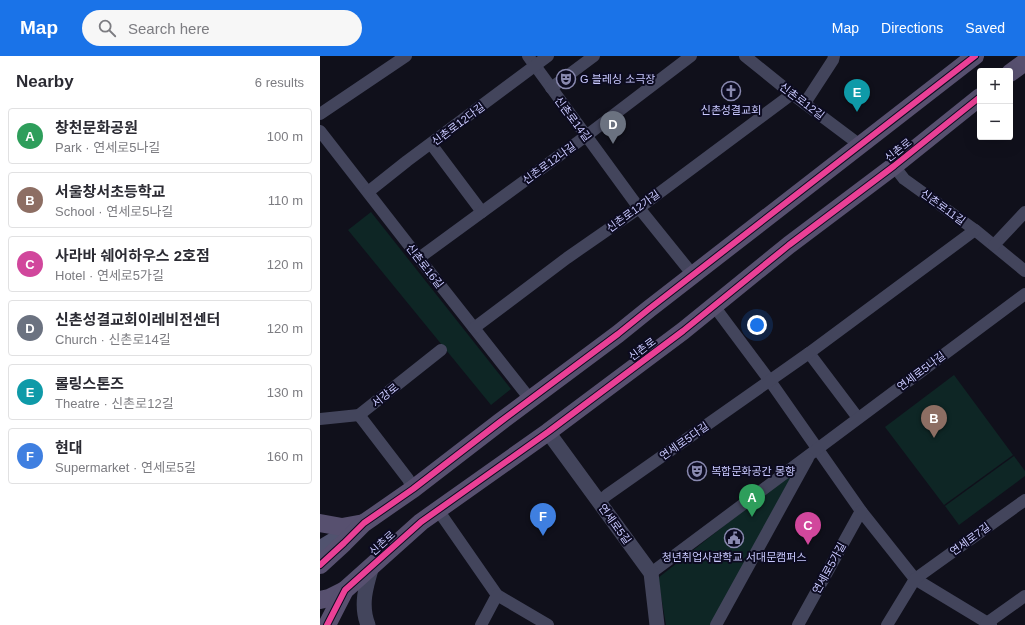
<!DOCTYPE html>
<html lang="en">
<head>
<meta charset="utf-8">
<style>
	body { margin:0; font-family:Arial,"Noto Sans KR",sans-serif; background:#f7f7f7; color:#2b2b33 }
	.controls { position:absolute; right:12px; top:12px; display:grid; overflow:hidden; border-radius:4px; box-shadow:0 4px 16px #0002 }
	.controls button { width:36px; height:36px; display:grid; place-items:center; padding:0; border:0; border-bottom:1px solid #e1e1e2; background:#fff; color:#2b2b33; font:20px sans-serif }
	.you { position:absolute; left:437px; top:269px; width:14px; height:14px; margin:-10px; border:3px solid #fff; border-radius:50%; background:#1a73e8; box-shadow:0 0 0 6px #1a73e833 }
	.badge { display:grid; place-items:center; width:26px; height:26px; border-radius:50%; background:#1a73e8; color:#fff; font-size:13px; font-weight:700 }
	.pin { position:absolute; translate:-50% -33px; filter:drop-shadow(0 1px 2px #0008) }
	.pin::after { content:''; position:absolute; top:21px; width:14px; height:12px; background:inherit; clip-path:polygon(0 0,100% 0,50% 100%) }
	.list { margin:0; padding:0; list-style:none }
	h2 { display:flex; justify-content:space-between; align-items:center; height:52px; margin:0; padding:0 16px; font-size:17px }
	h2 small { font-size:13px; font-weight:400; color:#7c7c81 }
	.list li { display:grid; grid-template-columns:26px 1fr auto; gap:12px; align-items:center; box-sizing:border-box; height:56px; margin:0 8px 8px; padding:0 8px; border:1px solid #e1e1e2; border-radius:4px }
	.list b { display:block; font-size:15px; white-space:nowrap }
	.list p { margin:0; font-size:13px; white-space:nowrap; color:#7c7c81 }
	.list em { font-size:13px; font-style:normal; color:#7c7c81 }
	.icon { flex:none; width:22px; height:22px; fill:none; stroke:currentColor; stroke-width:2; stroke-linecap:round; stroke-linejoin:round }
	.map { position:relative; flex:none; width:705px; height:569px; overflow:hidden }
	header { display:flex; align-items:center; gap:24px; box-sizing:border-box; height:56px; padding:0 20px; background:#1a73e8; color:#fff }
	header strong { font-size:19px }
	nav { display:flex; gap:22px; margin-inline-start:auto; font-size:14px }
	.search { width:280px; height:36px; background:#f7f7f7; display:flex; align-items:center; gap:10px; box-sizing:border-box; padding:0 14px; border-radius:22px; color:#7c7c81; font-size:15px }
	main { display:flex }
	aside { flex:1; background:#fff }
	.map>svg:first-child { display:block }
	.green { fill:#0e2625 }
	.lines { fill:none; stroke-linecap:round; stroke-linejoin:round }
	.minor { stroke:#43455c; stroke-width:12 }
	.tertiary { stroke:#43455c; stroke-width:15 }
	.secondary { stroke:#51536f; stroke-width:17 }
	.primary { stroke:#57506f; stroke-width:18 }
	.cycleway-casing { stroke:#0c0b20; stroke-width:8 }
	.cycleway { stroke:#ea4096; stroke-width:6 }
	.labels { text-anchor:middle; stroke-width:4; stroke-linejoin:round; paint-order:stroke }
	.poi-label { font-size:11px; fill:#cacaff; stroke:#0c0b20; text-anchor:start }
	.street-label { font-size:11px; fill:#cacaff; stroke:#0c0b20 }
</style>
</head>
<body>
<header>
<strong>Map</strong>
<div class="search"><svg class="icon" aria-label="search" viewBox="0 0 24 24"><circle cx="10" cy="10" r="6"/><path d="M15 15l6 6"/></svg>Search here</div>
<nav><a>Map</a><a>Directions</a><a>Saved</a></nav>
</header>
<main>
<aside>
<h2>Nearby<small>6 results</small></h2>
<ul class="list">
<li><span class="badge" style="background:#2e9e5b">A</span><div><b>창천문화공원</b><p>Park · 연세로5나길</p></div><em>100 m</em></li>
<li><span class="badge" style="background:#8d6e63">B</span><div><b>서울창서초등학교</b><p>School · 연세로5나길</p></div><em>110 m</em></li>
<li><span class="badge" style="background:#d1479c">C</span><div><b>사라바 쉐어하우스 2호점</b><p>Hotel · 연세로5가길</p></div><em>120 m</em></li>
<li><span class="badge" style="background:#6b7280">D</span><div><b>신촌성결교회이레비전센터</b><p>Church · 신촌로14길</p></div><em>120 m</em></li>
<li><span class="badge" style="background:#0f9aa8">E</span><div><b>롤링스톤즈</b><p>Theatre · 신촌로12길</p></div><em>130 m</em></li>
<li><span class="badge" style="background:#3f7fe0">F</span><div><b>현대</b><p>Supermarket · 연세로5길</p></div><em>160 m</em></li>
</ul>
</aside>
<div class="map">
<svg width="705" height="569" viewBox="0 0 705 569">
	<rect width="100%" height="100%" fill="#10101b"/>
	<g class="green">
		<path d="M 51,156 L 191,333 L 171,349 L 28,174 Z"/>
		<path d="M 634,319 L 693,399 L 624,449 L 565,371 Z"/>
		<path d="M 694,400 L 705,415 L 705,420 L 639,469 L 625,450 Z"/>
		<path d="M 477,412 L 390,569 L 346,569 L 338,522 Z"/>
	</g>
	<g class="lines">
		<g class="minor">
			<path d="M 208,0 L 319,152 L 373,219"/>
			<path d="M 425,0 L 472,38 L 540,89"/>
			<path d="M 231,32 L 274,0"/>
			<path d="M 485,47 L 513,4 L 514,0"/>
			<path d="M 0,58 L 86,0"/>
			<path d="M 0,75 L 109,215 L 210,343"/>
			<path d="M 111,88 L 162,156"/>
			<path d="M 574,110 L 584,123 L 655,174 L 705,215"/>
			<path d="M 48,136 L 87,105 L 228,0"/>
			<path d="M 674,189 L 705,156"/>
			<path d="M 99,202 L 266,80 L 371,0"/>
			<path d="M 394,250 L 450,325 L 541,455 L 595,523 L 671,569"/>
			<path d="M 154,272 L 247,202 L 319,152 L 472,38"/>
			<path d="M 489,297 L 538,362"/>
			<path d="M 39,359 L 88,423 L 93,433"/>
			<path d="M 0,363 L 39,359 L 121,294"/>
			<path d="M 279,446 L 287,439 L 489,297 L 655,174"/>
			<path d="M 118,454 L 177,539 L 228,569"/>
			<path d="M 331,517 L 705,238"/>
			<path d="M 161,569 L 177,539"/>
			<path d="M 396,569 L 488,402"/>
			<path d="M 478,569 L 541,455"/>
			<path d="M 567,569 L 595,523 L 705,444"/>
			<path d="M 666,569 L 667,567 L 705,540"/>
		</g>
		<g class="tertiary">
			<path d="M 228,376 L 331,517 L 337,569"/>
			<path d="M 48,569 C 40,549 46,530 52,510"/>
		</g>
		<path class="secondary" d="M 0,493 L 33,473"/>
		<g class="primary">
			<path d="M 690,17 L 705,6"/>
			<path d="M 0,467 L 22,471 L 44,467"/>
			<path d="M 0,509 L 24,487 L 44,467 L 93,433 L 180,366 L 298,278 L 329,253 L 655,0"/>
			<path d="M 0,544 L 9,542 L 25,534"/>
			<path d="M 7,569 L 25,534 L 101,466 L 228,376 L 363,275 L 469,189 L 574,110 L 660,41"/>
		</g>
		<g class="cycleway-casing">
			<g id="cycleway">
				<path d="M 0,509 L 24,487 L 44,467 L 93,433 L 180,366 L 298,278 L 329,253 L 655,0"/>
				<path d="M 7,569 L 25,534 L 101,466 L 228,376 L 363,275 L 469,189 L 574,110 L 660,41"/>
			</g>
		</g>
		<use href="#cycleway" class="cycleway"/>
	</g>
	<defs>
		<g id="theatre-ring" transform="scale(1)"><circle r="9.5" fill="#0c0b20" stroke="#8989af" stroke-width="1.5"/><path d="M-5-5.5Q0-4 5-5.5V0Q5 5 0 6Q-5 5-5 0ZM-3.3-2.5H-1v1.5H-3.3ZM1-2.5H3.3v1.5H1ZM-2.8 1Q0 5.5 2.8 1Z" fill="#8989af"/></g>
		<g id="church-ring" transform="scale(1)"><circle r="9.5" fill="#0c0b20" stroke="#8989af" stroke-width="1.5"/><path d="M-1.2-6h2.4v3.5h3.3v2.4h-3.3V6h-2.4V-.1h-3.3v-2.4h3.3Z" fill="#8989af"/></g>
		<g id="civic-ring" transform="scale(1)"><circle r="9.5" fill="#0c0b20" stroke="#8989af" stroke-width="1.5"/><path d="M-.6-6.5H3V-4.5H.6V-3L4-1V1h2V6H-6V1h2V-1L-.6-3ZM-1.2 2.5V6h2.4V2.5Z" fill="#8989af"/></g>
	</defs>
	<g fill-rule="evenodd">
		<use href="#theatre-ring" x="246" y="23"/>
		<use href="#church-ring" x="411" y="35"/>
		<use href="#theatre-ring" x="377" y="415"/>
		<use href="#civic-ring" x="414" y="482"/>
	</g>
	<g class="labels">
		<g class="poi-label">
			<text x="260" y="27">G 블레싱 소극장</text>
			<text x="411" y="58" text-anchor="middle">신촌성결교회</text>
			<text x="391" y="419">복합문화공간 몽향</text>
			<text x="414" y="505" text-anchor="middle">청년취업사관학교 서대문캠퍼스</text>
		</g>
		<g class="street-label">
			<text transform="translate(482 45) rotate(37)" y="4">신촌로12길</text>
			<text transform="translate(253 63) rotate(53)" y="4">신촌로14길</text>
			<text transform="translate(138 68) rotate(-37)" y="4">신촌로12다길</text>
			<text transform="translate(578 94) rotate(-38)" y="4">신촌로</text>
			<text transform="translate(229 107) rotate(-36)" y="4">신촌로12나길</text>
			<text transform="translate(623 151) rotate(36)" y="4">신촌로11길</text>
			<text transform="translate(313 155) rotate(-36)" y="4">신촌로12가길</text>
			<text transform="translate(105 210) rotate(52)" y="4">신촌로16길</text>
			<text transform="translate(322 293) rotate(-37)" y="4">신촌로</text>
			<text transform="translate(601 315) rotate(-37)" y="4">연세로5나길</text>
			<text transform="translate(65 339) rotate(-39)" y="4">서강로</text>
			<text transform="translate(364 385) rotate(-35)" y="4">연세로5다길</text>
			<text transform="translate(295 468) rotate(54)" y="4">연세로5길</text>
			<text transform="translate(650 483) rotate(-36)" y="4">연세로7길</text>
			<text transform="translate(62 487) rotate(-42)" y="4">신촌로</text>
			<text transform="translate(509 512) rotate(-61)" y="4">연세로5가길</text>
		</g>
	</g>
</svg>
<div class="controls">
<button>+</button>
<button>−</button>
</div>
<div class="you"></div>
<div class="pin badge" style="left:432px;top:461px;background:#2e9e5b">A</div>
<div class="pin badge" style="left:614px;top:382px;background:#8d6e63">B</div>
<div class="pin badge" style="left:488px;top:489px;background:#d1479c">C</div>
<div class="pin badge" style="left:293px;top:88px;background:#6b7280">D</div>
<div class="pin badge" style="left:537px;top:56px;background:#0f9aa8">E</div>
<div class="pin badge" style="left:223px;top:480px;background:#3f7fe0">F</div>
</div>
</main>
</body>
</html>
